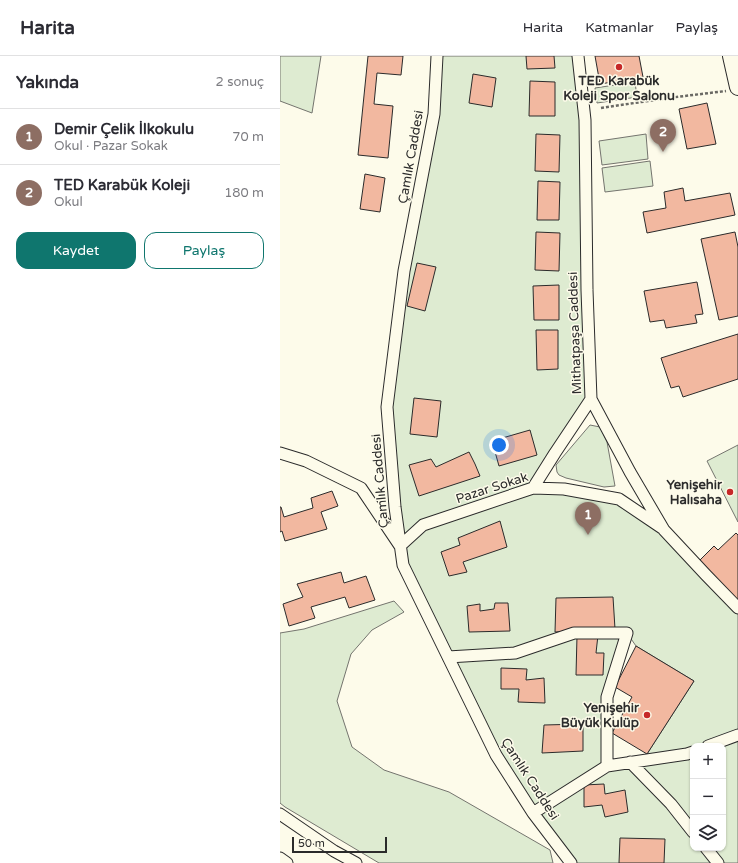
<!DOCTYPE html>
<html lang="tr">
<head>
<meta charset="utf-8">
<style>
	body { margin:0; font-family:"Varela Round",sans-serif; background:#f2f2f3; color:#2b2b33 }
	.controls { position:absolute; right:12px; bottom:12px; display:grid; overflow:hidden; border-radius:8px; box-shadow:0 1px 3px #0004 }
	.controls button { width:36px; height:36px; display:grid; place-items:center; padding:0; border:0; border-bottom:1px solid #e1e1e2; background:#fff; color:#2b2b33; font:20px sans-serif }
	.scale { position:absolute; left:12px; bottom:10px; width:95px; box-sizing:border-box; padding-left:4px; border:2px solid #2b2b2b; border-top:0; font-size:11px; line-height:14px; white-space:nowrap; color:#2b2b2b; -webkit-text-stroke:3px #fdfbea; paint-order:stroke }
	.you { position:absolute; left:219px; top:389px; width:14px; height:14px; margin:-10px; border:3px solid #fff; border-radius:50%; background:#1a73e8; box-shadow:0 0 0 6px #1a73e833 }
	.badge { display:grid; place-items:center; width:26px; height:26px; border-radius:50%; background:#0f766e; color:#fff; font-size:13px; font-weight:700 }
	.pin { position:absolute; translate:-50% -33px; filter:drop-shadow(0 1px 2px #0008) }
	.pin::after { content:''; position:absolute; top:21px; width:14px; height:12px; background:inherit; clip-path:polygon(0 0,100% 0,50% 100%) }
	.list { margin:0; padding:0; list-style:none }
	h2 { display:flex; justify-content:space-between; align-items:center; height:52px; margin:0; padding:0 16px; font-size:17px }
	h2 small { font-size:13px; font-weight:400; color:#7c7c81 }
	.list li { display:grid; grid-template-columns:26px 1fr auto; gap:12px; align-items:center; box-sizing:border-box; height:56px; padding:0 16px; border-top:1px solid #e1e1e2 }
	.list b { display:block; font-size:15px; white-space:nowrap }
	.list p { margin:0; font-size:13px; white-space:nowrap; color:#7c7c81 }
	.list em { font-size:13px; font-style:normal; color:#7c7c81 }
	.actions { display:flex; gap:8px; padding:12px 16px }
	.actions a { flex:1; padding:9px 0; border:1px solid #0f766e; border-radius:12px; text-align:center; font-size:14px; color:#0f766e }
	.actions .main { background:#0f766e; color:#fff }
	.icon { flex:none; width:22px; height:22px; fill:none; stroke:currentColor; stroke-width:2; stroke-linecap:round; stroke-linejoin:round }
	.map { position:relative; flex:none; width:458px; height:807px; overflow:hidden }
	header { display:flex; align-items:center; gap:24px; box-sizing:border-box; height:56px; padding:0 20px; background:#fff; border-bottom:1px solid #e1e1e2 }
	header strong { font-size:19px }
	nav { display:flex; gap:22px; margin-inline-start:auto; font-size:14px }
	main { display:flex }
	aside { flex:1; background:#fff }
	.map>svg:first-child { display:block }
	.green { fill:#deebd1; stroke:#74746e; fill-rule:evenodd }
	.building { fill:#f2b8a0; stroke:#2b2b2b }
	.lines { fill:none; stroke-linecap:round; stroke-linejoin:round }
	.street-casing { stroke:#2b2b2b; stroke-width:13 }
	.secondary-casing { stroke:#2b2b2b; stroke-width:18 }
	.path { stroke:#6a6964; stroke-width:2.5; stroke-dasharray:3 2; stroke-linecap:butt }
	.street { stroke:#fdfbea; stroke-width:11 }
	.secondary { stroke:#fdfbea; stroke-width:16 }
	.poi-dot { fill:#c62828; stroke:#fdfbea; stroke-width:1.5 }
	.labels { text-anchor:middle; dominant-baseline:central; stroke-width:3; stroke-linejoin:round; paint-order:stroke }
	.poi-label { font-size:13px; font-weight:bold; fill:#2b2b2b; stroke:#fdfbea; text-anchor:end }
	.street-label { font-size:13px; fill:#2b2b2b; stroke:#fdfbea }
</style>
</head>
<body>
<header>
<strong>Harita</strong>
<nav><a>Harita</a><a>Katmanlar</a><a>Paylaş</a></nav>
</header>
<main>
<aside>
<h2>Yakında<small>2 sonuç</small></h2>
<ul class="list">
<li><span class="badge" style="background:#8d6e63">1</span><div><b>Demir Çelik İlkokulu</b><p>Okul · Pazar Sokak</p></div><em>70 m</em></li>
<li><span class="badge" style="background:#8d6e63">2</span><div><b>TED Karabük Koleji</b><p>Okul</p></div><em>180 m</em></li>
</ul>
<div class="actions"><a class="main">Kaydet</a><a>Paylaş</a></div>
</aside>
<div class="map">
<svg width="458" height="807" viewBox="0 0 458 807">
	<rect width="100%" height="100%" fill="#fdfbea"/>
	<!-- green -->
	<path class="green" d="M0,0H41L32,57L0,45Z
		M157,0H298L311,343L254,431L339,443L384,474L458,552V807H291L216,699L123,509L107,351L154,58ZM347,577L356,590L414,625L367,698L364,704L327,709V641ZM413,690H443V792H413Z
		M355,26L357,41L317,47L315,32Z
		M366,78L368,103L322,109L319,85Z
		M370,105L373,130L325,136L322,112Z
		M310,369L320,371L327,386L335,430L324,431L286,422L279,419L277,416L276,409Z
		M458,389V466L427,405Z
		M114,545L124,556L92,574L71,598L57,645L72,691L104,714L169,736L270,794L273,807H99L5,751L0,747V577L24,573Z"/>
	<!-- building -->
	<path class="building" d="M88,0H123L121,19L97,17L94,48L113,50L108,102L78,99Z
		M246,0H274L275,12L247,13Z
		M315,0H359L363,21L320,28Z
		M193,18L216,22L212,51L189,47Z
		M250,25L275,26V60H249Z
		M427,47L436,88L407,93L399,53Z
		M256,78L280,79L279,116L255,115Z
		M85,118L105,122L100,156L80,153Z
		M258,125L280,126L279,164H257Z
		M403,132L405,145L450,137L455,159L367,177L363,156L386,152L384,136Z
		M256,176L280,177L279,215L255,214Z
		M455,176L458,191V260L439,264L421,183Z
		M137,207L156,211L145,255L127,250Z
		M417,226L423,258L415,259L417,267L386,272L384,264L370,266L364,235Z
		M279,229V264H254L253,230Z
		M256,274H278V313L257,314Z
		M458,278V323L403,341L399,330L391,332L381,302Z
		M134,342L161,345L157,381L130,378Z
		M250,374L257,399L219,410L212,385Z
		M189,396L195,408L200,420L139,440L129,409L151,403L156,411Z
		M52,435L58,450L41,456L47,473L5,485L2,475L0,476V451H1L4,461L33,452L31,442Z
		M220,465L227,491L183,506L187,516L169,520L161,496L180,489L178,482Z
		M456,477L458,479V550L417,507L434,490L438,494Z
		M61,516L64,527L86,520L95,544L69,552L65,541L31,551L35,562L9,570L3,548L23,541L17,528Z
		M333,541L335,573L275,576L276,542Z
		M215,547H228L230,575L189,576L187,550L200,548V555L214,553Z
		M318,579L316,597H324L323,619H296L297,580Z
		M356,590L414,625L367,698L332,677L352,641L335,631Z
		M221,612L247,613L246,624L264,622L265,647L238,646L239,633H221Z
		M303,668V695L262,697L264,669Z
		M324,728L325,738L345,734L348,756L325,761L322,749L304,751V729Z
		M340,782L385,783L384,807H339Z"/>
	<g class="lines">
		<defs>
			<path id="street" d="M157,0L154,58L124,215L107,351L115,451L123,509L216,699L253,757L291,807
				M298,0L305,64L307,234L311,343L350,416L384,474L426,519L458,552
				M0,397L26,405L81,432L120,490L143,469L253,432L284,433L339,443L382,472
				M253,432L275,397L311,343
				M168,601L235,597L294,577H347L327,641V710
				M428,690L458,679
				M350,706L391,748L413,776
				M253,757L327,710L407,698L413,696
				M0,758L54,795L76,807
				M426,792L438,807
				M0,802L7,807"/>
			<path id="secondary" d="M451,0L458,31"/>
		</defs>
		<!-- street casing -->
		<use href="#street" class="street-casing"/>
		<!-- secondary casing -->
		<use href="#secondary" class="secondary-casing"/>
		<!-- path -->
		<path class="path" d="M321,52L388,42L446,35"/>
		<!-- street -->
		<use href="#street" class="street"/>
		<!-- secondary -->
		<use href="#secondary" class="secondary"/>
	</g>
	<!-- markers -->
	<g class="poi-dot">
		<circle cx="339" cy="11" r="4"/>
		<circle cx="450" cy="436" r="4"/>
		<circle cx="367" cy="659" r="4"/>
	</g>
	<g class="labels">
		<!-- poi labels -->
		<g class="poi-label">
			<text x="339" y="25" text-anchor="middle">TED Karabük<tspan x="339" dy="15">Koleji Spor Salonu</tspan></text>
			<text x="442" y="429">Yenişehir<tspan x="442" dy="15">Halısaha</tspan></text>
			<text x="359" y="652">Yenişehir<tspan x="359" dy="15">Büyük Kulüp</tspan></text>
		</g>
		<!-- street labels -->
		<g class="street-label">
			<text transform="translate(131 101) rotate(-80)">Çamlık Caddesi</text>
			<text transform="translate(295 277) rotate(-92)">Mithatpaşa Caddesi</text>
			<text transform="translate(100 425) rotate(-95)">Çamlık Caddesi</text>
			<text transform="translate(212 432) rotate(-18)">Pazar Sokak</text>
			<text transform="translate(250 723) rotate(57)">Çamlık Caddesi</text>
		</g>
	</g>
</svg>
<div class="controls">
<button>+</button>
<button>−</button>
<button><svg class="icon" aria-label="layers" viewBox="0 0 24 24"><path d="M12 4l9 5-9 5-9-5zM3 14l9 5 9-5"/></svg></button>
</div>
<div class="scale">50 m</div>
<div class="you"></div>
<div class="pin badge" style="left:308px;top:479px;background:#8d6e63">1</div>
<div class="pin badge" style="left:383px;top:96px;background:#8d6e63">2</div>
</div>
</main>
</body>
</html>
